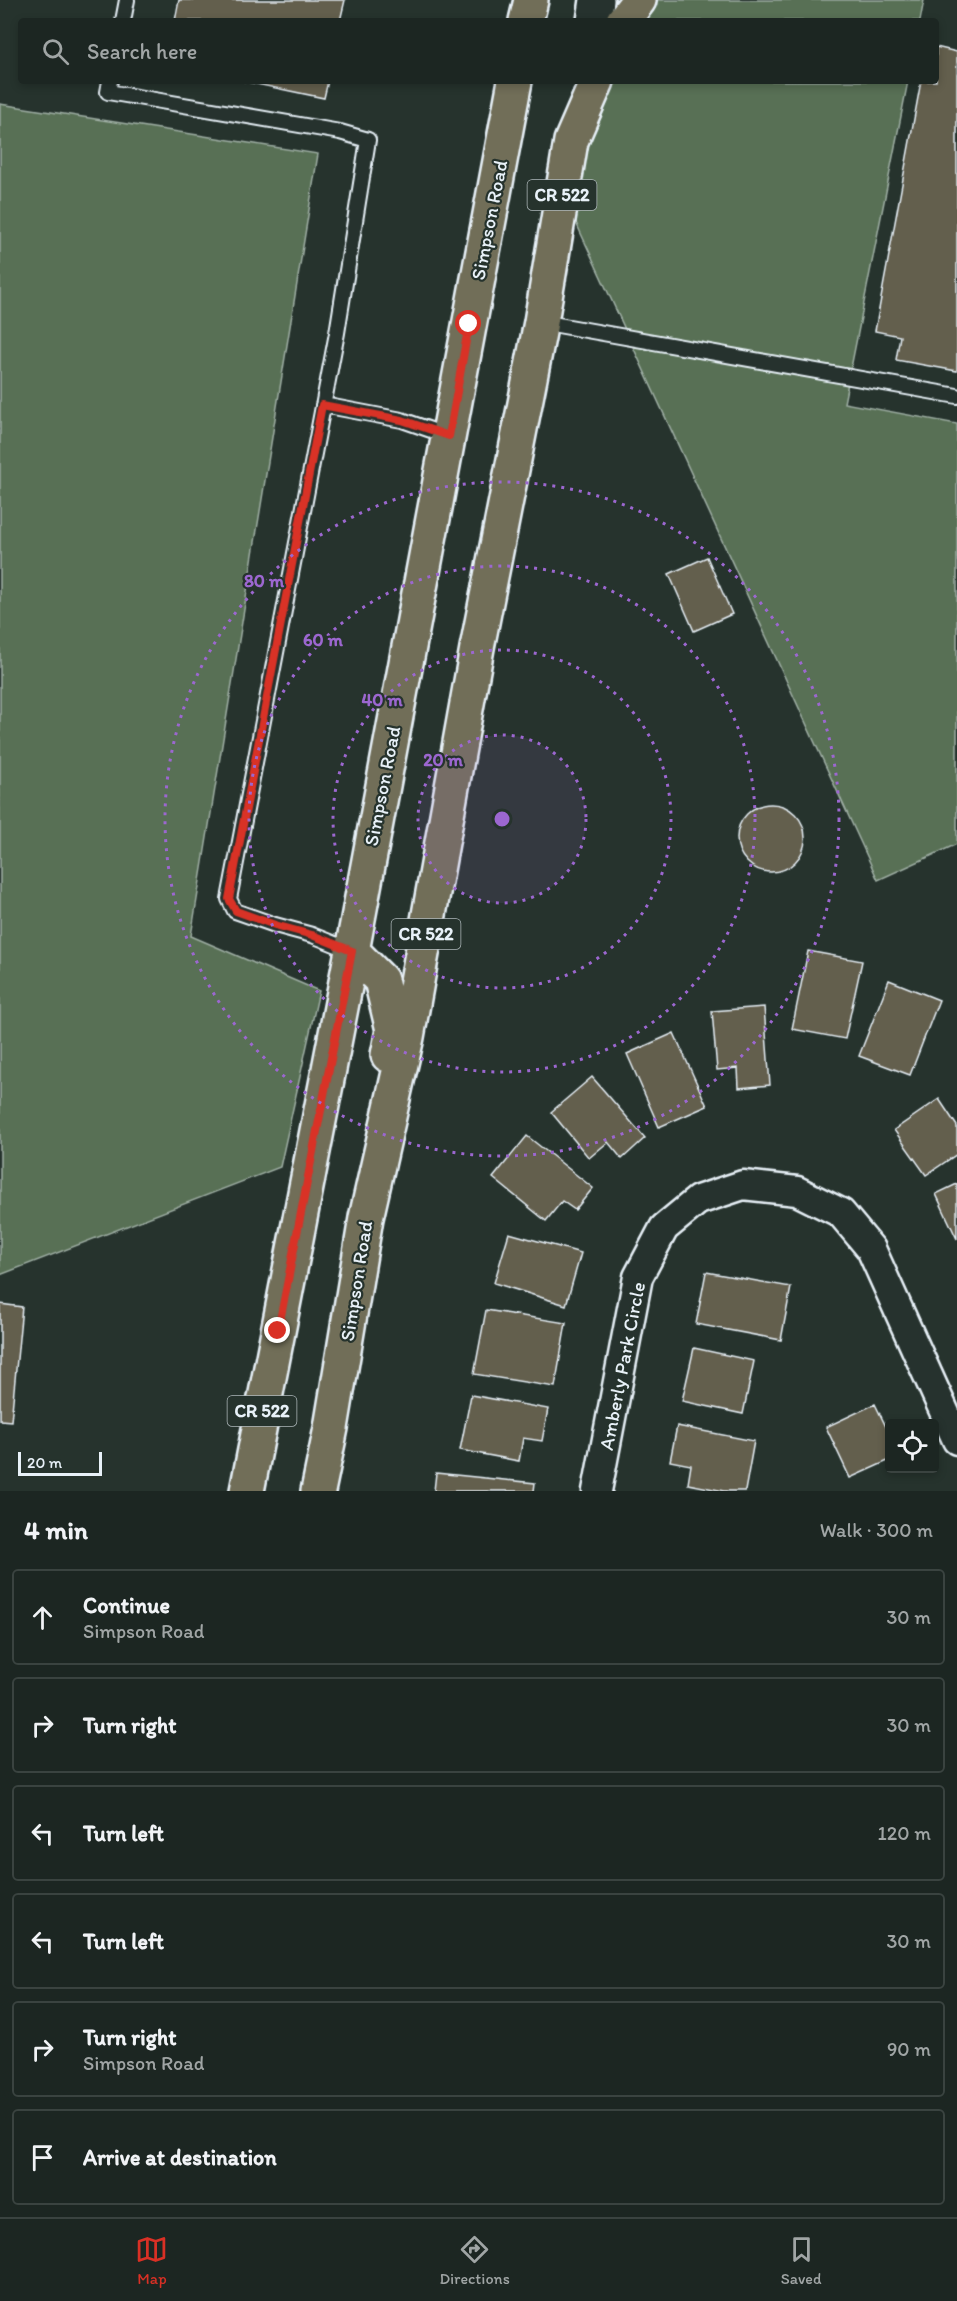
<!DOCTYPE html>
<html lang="en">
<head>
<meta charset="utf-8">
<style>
	body { margin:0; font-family:Itim,sans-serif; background:#29322f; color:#f1f3f6 }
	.controls { position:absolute; right:18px; bottom:18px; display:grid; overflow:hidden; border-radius:6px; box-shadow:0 3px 9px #0003 }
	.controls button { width:54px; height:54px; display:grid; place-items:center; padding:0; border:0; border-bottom:2px solid #3a4340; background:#1c2622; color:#f1f3f6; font:30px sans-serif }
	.scale { position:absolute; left:18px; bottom:15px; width:84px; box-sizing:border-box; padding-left:6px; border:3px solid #e8f1f8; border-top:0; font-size:16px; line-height:21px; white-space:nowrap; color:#e8f1f8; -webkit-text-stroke:4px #26332d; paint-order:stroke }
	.stop { position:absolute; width:18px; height:18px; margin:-14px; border:4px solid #d93025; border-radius:50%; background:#fff }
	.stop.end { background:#d93025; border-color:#fff; box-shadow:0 2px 6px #0008 }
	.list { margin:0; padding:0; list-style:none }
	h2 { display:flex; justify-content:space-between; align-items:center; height:78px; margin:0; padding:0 24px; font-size:26px }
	h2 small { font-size:20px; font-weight:400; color:#a0a5a5 }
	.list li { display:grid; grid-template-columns:39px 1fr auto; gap:18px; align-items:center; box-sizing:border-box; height:96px; margin:0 12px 12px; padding:0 12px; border:2px solid #3a4340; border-radius:6px }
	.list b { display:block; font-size:22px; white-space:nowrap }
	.list p { margin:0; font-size:20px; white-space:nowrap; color:#a0a5a5 }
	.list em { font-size:20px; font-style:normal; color:#a0a5a5 }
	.icon { flex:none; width:33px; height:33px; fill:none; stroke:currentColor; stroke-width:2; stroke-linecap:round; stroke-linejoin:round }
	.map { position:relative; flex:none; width:957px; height:1491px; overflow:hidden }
	.search { position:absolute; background:#1c2622; box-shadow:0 3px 9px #0003; left:18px; right:18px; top:18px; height:66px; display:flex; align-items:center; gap:15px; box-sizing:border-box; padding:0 21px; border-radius:6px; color:#a0a5a5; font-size:22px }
	.sheet { height:726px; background:#1c2622 }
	nav { display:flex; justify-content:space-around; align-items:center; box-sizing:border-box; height:84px; border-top:2px solid #3a4340; background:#1c2622; font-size:16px; color:#a0a5a5 }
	nav a { display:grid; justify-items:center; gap:3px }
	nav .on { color:#d93025 }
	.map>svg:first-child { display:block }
	.green { fill:#597055; stroke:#a0b0a6; stroke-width:1.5 }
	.building { fill:#645e4d; stroke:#e8f1f8; stroke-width:1.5 }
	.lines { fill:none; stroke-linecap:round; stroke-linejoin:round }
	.service-casing { stroke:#e8f1f8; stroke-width:18 }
	.minor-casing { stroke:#e8f1f8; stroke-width:33 }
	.secondary-casing { stroke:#e8f1f8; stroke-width:38 }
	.primary-casing { stroke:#e8f1f8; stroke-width:38 }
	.service { stroke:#26332d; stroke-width:14 }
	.minor { stroke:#26332d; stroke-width:28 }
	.secondary { stroke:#26332d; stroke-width:33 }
	.primary { stroke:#716e59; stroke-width:33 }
	.route { stroke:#d93025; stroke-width:8 }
	.ring { fill:none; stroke:#9c67d0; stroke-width:3; stroke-dasharray:3 6 }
	.labels { text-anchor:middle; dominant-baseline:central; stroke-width:4.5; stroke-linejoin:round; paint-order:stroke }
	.shield { fill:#26332d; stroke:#aeb8bb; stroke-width:1.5 }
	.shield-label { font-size:18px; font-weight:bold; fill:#e8f1f8 }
	.street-label { font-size:20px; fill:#e8f1f8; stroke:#26332d }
	.centre { fill:#9c67d0; stroke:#26332d; stroke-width:3 }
	.ring-label { font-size:18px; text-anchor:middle; font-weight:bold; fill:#9c67d0; stroke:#26332d; stroke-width:4.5; stroke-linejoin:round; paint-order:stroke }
</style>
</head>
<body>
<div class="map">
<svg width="957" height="1491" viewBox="0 0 957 1491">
	<rect width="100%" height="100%" fill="#26332d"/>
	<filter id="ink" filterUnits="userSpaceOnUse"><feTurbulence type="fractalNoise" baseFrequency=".0167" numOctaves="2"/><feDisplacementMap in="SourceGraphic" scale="12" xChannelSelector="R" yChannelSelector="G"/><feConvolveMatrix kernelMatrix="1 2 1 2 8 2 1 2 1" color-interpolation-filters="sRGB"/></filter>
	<g filter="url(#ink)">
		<!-- green -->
		<path class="green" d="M658,0H924L920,21H643Z
			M607,81H908L844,403L957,424V844L878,880L572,214L593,105Z
			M0,104L318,154L191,936L319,991L280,1167L0,1275Z"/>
		<!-- building -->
		<path class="building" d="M179,0H345L340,21H175Z
			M936,47L957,52V371L896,360L900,336L875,331L921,81H936Z
			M242,81H328L324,98Z
			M707,557L732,614L694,631L669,574Z
			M737 838a34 34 0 1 1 68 0a34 34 0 1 1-68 0Z
			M808,951L862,961L845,1039L792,1029Z
			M889,980L939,1000L910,1075L859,1056Z
			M764,1007L770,1085L739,1088L738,1068L717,1070L712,1011Z
			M674,1033L707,1106L659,1127L627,1054Z
			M592,1077L645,1138L622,1159L608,1142L589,1158L551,1112Z
			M939,1099L957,1126V1154L926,1175L894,1130Z
			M527,1136L593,1188L575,1210L562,1201L546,1221L493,1178Z
			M957,1184V1239L936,1194Z
			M509,1233L581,1253L566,1305L494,1283Z
			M706,1272L791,1287L781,1340L696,1324Z
			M0,1304L22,1307L11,1421L0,1420Z
			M486,1310L566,1323L555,1387L474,1374Z
			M694,1348L754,1361L743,1414L682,1401Z
			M471,1395L548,1409L542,1441L523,1438L519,1461L460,1450Z
			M875,1404L890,1435V1460L850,1478L826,1427Z
			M677,1426L754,1441L745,1491H724L688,1484L691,1465L670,1461Z
			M436,1473L535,1483L534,1491H434Z"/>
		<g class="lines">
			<defs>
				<path id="service" d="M123,21L127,0
					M110,81L108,92L340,132L368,140L337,333L229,899L235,911L275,925L312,935L352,951
					M541,322L957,396
					M323,405L402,420L448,436"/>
				<path id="minor" d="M597,1491L638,1277L664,1228L698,1200L743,1185L797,1191L841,1213L871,1249L957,1440"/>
				<path id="secondary" d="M594,21L597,0"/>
				<path id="primary" d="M526,21L531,0
					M623,21L639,0
					M352,951L381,980L393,1030L388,1055
					M247,1491L352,951L515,81
					M318,1491L331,1428L366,1218L407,1037L477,648L541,322L571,141L597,81"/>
			</defs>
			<!-- service casing -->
			<use href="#service" class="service-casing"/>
			<!-- minor casing -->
			<use href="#minor" class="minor-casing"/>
			<!-- secondary casing -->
			<use href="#secondary" class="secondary-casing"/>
			<!-- primary casing -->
			<use href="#primary" class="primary-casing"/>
			<!-- service -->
			<use href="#service" class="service"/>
			<!-- minor -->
			<use href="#minor" class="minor"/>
			<!-- secondary -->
			<use href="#secondary" class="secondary"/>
			<!-- primary -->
			<use href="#primary" class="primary"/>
		</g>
	</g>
	<g class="lines" filter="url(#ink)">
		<!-- route -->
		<path class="route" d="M278,1331L352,951L312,935L275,925L236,911L229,899L322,405L402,420L449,436L469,324"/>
	</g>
	<!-- distance rings -->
	<circle cx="502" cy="819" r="84" fill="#9c67d0" fill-opacity=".12"/>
	<g class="ring">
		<circle cx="502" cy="819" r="84"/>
		<circle cx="502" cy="819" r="169"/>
		<circle cx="502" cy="819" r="253"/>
		<circle cx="502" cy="819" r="337"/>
	</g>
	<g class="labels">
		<!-- shield labels -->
		<g class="shield">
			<rect x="527.5" y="180" width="69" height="30" rx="4.5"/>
			<rect x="391.5" y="919" width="69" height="30" rx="4.5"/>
			<rect x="227.5" y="1396" width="69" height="30" rx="4.5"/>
		</g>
		<g class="shield-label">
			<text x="562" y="195">CR 522</text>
			<text x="426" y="934">CR 522</text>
			<text x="262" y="1411">CR 522</text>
		</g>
		<!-- street labels -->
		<g class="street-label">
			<text transform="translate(489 220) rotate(-79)">Simpson Road</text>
			<text transform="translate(382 786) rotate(-79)">Simpson Road</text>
			<text transform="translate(356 1281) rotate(-81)">Simpson Road</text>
			<text transform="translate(622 1366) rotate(-79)">Amberly Park Circle</text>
		</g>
	</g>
	<circle cx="502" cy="819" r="9" class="centre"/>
	<g class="ring-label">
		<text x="264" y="587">80 m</text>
		<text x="323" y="646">60 m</text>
		<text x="382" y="706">40 m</text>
		<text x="443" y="766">20 m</text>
	</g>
</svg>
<div class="controls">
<button><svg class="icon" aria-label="locate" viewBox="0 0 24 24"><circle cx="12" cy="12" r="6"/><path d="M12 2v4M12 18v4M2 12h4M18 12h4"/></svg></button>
</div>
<div class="scale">20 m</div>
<div class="stop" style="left:469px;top:324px"></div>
<div class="stop end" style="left:278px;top:1331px"></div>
<div class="search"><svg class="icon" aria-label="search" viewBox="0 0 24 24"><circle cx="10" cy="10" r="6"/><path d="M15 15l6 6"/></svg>Search here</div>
</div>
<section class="sheet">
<h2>4 min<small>Walk · 300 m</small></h2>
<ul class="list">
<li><svg class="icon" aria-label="ahead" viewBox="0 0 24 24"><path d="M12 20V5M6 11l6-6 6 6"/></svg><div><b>Continue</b><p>Simpson Road</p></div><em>30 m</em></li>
<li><svg class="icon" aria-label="right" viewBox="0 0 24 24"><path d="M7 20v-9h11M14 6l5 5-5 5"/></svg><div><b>Turn right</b></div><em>30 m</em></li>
<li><svg class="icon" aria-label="left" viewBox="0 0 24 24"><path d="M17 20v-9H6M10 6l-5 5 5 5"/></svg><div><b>Turn left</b></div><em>120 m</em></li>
<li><svg class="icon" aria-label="left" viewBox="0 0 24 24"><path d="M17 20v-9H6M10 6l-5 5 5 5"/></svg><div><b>Turn left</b></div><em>30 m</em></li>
<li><svg class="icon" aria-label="right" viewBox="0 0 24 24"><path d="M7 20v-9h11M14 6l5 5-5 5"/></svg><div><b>Turn right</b><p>Simpson Road</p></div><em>90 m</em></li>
<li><svg class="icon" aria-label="arrive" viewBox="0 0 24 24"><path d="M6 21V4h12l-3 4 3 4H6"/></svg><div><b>Arrive at destination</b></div></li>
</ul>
</section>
<nav>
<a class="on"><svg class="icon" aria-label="map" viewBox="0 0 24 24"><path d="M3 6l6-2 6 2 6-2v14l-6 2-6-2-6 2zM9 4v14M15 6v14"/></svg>Map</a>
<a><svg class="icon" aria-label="directions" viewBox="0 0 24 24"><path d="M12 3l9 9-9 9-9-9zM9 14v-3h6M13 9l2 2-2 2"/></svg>Directions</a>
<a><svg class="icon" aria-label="saved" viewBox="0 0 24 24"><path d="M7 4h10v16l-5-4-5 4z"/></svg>Saved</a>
</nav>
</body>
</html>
